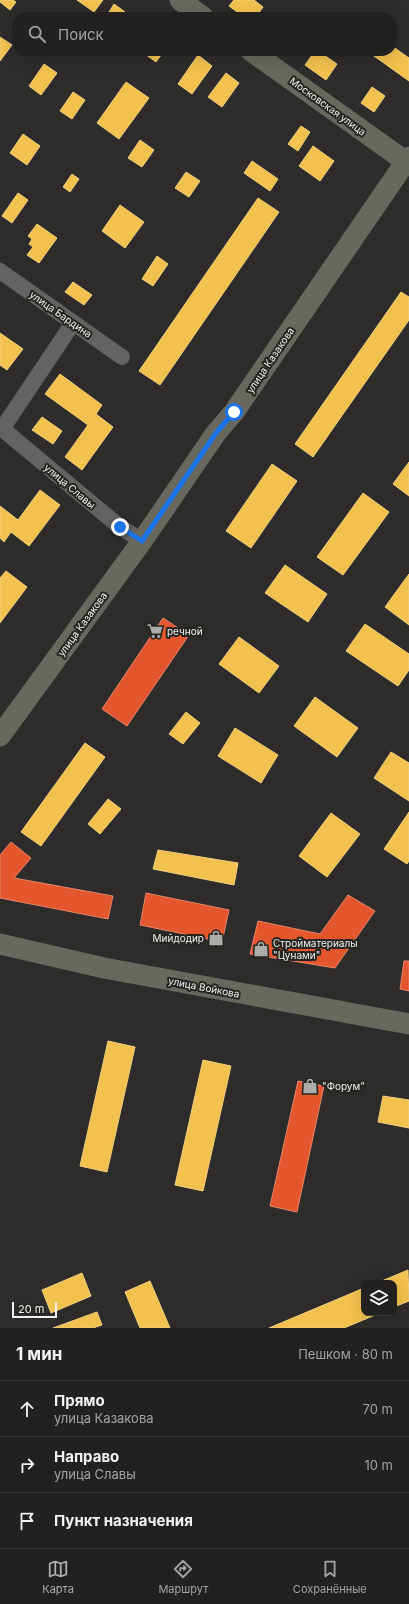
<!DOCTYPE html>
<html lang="ru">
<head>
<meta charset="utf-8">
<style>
	body { margin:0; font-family:Inter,sans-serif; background:#2e2e2d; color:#f1f3f6 }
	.controls { position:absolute; right:12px; bottom:12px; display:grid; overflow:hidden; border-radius:8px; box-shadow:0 4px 16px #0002 }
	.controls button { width:36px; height:36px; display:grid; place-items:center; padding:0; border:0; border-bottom:1px solid #3f3e3e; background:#222120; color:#f1f3f6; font:20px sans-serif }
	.scale { position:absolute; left:12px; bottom:10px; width:45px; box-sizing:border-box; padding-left:4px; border:2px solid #f1f1ef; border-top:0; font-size:11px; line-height:14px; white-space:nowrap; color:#f1f1ef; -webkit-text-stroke:3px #242420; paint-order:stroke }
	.stop { position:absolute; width:12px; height:12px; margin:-9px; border:3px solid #1a73e8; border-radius:50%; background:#fff }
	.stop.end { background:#1a73e8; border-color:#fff; box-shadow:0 1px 4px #0008 }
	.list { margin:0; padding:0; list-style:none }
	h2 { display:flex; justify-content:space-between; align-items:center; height:52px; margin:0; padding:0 16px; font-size:17px }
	h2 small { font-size:13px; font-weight:400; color:#a2a3a5 }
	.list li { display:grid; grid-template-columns:26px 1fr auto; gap:12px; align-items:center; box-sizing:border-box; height:56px; padding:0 16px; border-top:1px solid #3f3e3e }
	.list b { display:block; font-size:15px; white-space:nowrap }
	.list p { margin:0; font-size:13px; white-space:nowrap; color:#a2a3a5 }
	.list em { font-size:13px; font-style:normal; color:#a2a3a5 }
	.icon { flex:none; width:22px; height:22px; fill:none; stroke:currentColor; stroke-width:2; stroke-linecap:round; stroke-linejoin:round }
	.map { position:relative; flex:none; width:409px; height:1328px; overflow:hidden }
	.search { position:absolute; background:#222120; box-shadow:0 4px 16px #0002; left:12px; right:12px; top:12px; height:44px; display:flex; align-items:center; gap:10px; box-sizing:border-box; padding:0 14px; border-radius:16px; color:#a2a3a5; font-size:15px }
	.sheet { height:220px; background:#222120 }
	nav { display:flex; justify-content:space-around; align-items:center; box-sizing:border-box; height:56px; border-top:1px solid #3f3e3e; background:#222120; font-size:11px; color:#a2a3a5 }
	nav a { display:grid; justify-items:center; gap:2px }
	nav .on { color:#acacaa }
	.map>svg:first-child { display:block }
	.homes { fill:#f2c14e; stroke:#f2cf7e }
	.shops { fill:#e4572e; stroke:#e88568 }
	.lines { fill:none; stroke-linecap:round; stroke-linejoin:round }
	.minor { stroke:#636362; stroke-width:16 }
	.major { stroke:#68685f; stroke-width:21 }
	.route { stroke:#1a73e8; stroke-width:5 }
	.labels { text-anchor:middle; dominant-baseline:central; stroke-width:4; stroke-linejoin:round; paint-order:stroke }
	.street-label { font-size:10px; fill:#f1f1ef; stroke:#242420 }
	.poi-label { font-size:10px; fill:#f1f1ef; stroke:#242420; text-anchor:start }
</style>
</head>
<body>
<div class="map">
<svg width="409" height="1328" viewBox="0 0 409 1328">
	<rect width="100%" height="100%" fill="#2d2c2b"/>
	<!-- homes -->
	<path class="homes" d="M0,0H13L16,2L10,10L0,2Z
		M77,0H103L94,12Z
		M234,0H254L263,7L256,17H244L229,6Z
		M114,4L132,17H106Z
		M0,37L12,45L0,61Z
		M392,46L409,58V81L367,51H392Z
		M141,51H164L156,62Z
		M315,51H318L337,64L326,80L305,65Z
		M198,55L212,66L192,94L178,84Z
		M44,64L57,73L41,95L29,86Z
		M226,73L239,83L222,107L208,97Z
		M126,82L149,98L119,139L97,123Z
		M372,87L385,96L374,112L361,103Z
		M73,92L85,100L72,119L60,111Z
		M301,126L310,132L298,151L288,144Z
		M23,134L40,146L27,165L10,153Z
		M140,140L154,150L142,167L128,158Z
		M313,146L334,161L320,181L299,166Z
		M252,161L278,179L270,191L244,173Z
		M186,172L200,181L189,197L175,188Z
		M72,174L79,179L70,192L63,187Z
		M18,193L28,200L12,223L2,216Z
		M258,198L279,212L160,385L139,371Z
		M120,205L144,222L125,248L102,231Z
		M37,224L57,238L39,263L27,255L33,247L29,244L32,239L28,236Z
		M157,256L168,264L153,286L142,279Z
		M73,282L92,295L84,305L65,292Z
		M401,292L409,297V320L313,457L295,444Z
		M0,333L23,349L7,370L0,365Z
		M60,374L102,405L96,414L113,427L82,470L65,457L88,425L45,394Z
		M42,417L62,431L53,444L32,430Z
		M409,462V496L393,484Z
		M272,464L297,481L251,548L226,531Z
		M40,490L60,505L29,546L11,532L4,542L0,538V506L18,520Z
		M363,493L389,512L343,575L317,557Z
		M285,565L327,594L308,622L265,593Z
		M6,571L27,587L0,623V578Z
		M409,574V625L385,607Z
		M365,624L409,654V670L398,686L346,651Z
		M239,637L279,666L259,693L219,664Z
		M315,697L358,728L337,757L294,726Z
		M186,712L200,723L183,744L169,734Z
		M235,728L278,755L261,783L218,756Z
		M85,743L105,757L41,846L21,832Z
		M391,752L409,763V801L374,778Z
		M108,799L121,809L100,834L88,824Z
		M409,812V861L407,864L384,849Z
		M331,813L360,834L327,877L299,856Z
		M158,850L238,863L234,885L153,869Z
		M108,1041L135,1047L107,1172L80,1166Z
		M203,1060L231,1066L203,1191L175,1185Z
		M383,1096L409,1100V1128L378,1122Z
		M408,1270L409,1301L394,1307V1283H377Z
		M82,1273L91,1296L51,1313L42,1290Z
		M150,1281L170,1328H140L125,1292Z
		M364,1288V1313H380L344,1328H269Z
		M97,1312L102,1325L93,1328H53Z"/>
	<!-- shops -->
	<path class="shops" d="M163,618L189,635L127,726L102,709Z
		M11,842L31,858L14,878L113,896L108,919L0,898V855Z
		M146,893L229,910L222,942L140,925Z
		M348,895L375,911L335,968L250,954L258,921L320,934Z
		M404,961H409V991L400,989Z
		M298,1081L324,1086L297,1212L270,1206Z"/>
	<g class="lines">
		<!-- minor -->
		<path class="minor" d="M0,271L122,357
			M0,427L120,527L142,541
			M2,429L73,323"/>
		<!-- major -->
		<path class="major" d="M180,0L203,17
			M251,51L405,161
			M0,736L142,541L216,433L234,412L409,157
			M0,944L104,968L409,1024"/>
	</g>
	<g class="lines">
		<!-- route -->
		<path class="route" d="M120,527L142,541L216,433L234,412"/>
	</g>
	<!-- icons -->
	<defs>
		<symbol id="supermarket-bare" viewBox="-9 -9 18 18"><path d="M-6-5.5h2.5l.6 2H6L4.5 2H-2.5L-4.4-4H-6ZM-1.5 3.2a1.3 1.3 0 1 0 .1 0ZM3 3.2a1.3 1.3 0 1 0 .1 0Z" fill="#acacaa" stroke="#242420" stroke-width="2.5" paint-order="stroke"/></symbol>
		<symbol id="shop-bare" viewBox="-9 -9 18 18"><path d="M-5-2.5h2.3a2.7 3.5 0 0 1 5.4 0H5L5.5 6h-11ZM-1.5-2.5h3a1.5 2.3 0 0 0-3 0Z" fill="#acacaa" stroke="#242420" stroke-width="2.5" paint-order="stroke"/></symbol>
	</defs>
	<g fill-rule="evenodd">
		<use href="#supermarket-bare" x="144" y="620" width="22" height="22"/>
		<use href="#shop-bare" x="205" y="927" width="22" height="22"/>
		<use href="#shop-bare" x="250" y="938" width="22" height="22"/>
		<use href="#shop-bare" x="299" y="1075" width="22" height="22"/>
	</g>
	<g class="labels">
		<!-- street labels -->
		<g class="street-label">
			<text transform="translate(328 106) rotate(36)">Московская улица</text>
			<text transform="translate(61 314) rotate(35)">улица Бардина</text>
			<text transform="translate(270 360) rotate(-56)">улица Казакова</text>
			<text transform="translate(70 486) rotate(40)">улица Славы</text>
			<text transform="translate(82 624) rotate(-54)">улица Казакова</text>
			<text transform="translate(204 987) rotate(11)">улица Войкова</text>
		</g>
		<!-- poi labels -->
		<g class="poi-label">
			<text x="167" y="631">речной</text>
			<text x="204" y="938" text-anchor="end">Мийдодир</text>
			<text x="273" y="943">Стройматериалы<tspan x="273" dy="12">"Цунами"</tspan></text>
			<text x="322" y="1086">"Форум"</text>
		</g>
	</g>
</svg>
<div class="controls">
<button><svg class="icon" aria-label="layers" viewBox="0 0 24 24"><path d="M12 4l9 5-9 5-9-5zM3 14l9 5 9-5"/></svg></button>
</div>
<div class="scale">20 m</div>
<div class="stop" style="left:234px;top:412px"></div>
<div class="stop end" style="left:120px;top:527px"></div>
<div class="search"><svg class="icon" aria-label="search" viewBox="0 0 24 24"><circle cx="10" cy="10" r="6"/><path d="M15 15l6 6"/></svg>Поиск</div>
</div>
<section class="sheet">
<h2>1 мин<small>Пешком · 80 m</small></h2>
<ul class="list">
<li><svg class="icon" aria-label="ahead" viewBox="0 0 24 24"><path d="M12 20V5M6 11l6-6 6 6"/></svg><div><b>Прямо</b><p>улица Казакова</p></div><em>70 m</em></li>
<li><svg class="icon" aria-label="right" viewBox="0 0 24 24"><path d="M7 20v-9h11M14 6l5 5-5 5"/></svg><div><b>Направо</b><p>улица Славы</p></div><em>10 m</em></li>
<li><svg class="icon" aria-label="arrive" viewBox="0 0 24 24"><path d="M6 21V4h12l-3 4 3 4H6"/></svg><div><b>Пункт назначения</b></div></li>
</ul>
</section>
<nav>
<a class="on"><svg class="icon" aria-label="map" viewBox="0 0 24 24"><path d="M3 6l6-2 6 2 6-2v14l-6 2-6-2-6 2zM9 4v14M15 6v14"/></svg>Карта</a>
<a><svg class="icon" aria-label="directions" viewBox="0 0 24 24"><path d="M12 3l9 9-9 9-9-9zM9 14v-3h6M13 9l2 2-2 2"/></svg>Маршрут</a>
<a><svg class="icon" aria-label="saved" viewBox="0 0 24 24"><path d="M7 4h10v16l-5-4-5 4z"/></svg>Сохранённые</a>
</nav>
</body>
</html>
